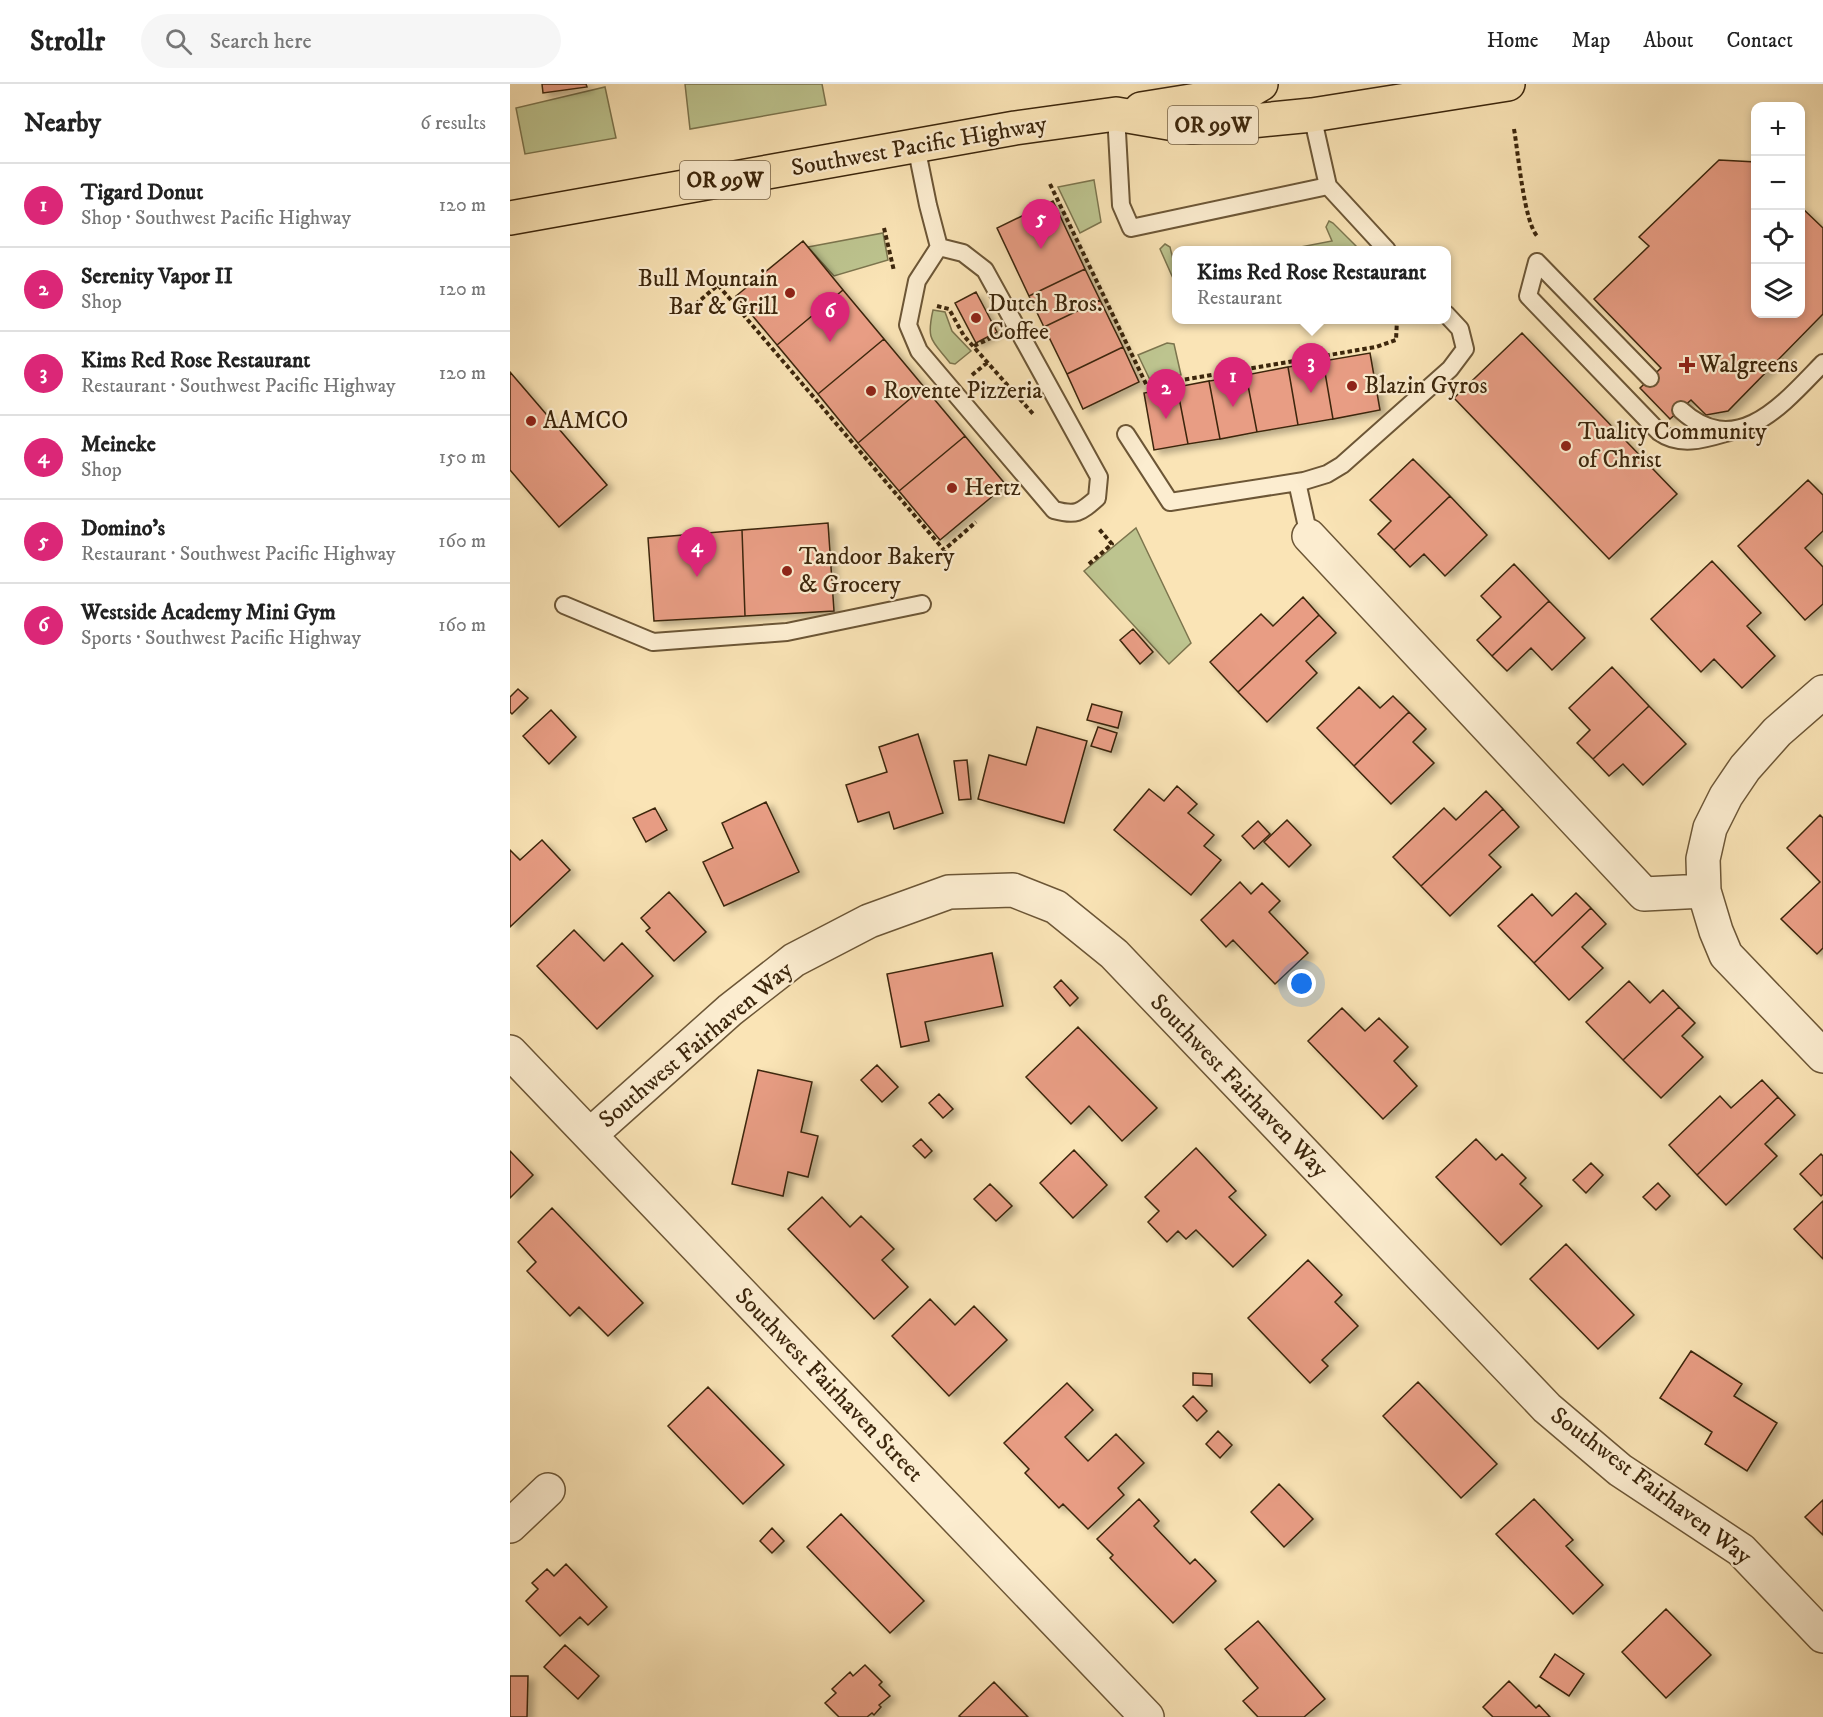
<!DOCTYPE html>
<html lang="en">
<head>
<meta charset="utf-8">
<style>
	body { margin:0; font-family:"IM FELL DW Pica",serif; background:#f6f6f6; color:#222 }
	.controls { position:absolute; right:18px; top:18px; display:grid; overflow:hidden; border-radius:12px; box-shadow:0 3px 9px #0003 }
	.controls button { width:54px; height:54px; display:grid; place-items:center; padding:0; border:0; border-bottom:2px solid #e0e0e0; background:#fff; color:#222; font:30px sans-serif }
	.you { position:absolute; left:792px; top:900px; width:21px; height:21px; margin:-15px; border:4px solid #fff; border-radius:50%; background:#1a73e8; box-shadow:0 0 0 9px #1a73e833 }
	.badge { display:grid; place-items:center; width:39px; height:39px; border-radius:50%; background:#db2777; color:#fff; font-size:20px; font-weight:700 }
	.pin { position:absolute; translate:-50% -50px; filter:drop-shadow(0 2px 3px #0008) }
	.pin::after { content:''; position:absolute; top:32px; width:21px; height:18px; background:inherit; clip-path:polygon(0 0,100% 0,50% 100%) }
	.popup { position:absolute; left:662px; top:162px; width:279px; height:78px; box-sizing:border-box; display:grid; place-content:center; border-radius:12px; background:#fff; filter:drop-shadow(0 2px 4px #0005); font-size:20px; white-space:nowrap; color:#767676 }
	.popup b { font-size:22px; color:#222 }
	.popup::after { content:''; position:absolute; left:50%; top:100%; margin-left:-12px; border:12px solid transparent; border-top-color:#fff }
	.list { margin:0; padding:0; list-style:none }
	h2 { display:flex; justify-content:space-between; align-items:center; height:78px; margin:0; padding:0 24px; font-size:26px }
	h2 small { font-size:20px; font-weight:400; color:#767676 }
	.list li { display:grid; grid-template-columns:39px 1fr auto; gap:18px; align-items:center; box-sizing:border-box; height:84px; padding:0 24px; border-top:2px solid #e0e0e0 }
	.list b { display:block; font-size:22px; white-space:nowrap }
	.list p { margin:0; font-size:20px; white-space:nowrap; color:#767676 }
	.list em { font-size:20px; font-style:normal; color:#767676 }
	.icon { flex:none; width:33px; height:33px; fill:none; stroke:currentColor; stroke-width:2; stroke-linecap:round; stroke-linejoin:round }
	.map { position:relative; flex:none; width:1313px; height:1633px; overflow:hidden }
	header { display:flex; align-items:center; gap:36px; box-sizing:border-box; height:84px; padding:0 30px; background:#fff; border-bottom:2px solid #e0e0e0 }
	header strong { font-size:28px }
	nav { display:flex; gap:33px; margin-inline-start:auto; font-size:21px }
	.search { width:420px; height:54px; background:#f6f6f6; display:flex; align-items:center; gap:15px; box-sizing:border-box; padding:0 21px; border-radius:33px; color:#767676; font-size:22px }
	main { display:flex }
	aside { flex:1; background:#fff }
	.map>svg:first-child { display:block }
	.green { fill:#bdc48f; stroke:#7c754e; stroke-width:1.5 }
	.building { fill:#e89d84; stroke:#3c260c; stroke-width:1.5; filter:url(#shadow) }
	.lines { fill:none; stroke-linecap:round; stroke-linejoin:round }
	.service-casing { stroke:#6c5636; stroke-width:20 }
	.minor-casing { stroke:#6c5636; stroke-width:36 }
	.trunk-casing { stroke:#3c260c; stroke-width:36 }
	.path { stroke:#3c260c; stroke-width:4; stroke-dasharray:4.5 3; stroke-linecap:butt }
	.service { stroke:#fcedd0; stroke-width:16 }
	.minor { stroke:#fcedd0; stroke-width:33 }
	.trunk { stroke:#fae4b6; stroke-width:33 }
	.poi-dot { fill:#8f2418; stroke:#fcedd0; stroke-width:2 }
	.labels { text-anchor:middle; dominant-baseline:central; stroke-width:4.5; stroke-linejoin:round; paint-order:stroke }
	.shield { fill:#fcedd0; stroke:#766247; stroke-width:1.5 }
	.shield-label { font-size:22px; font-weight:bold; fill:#3c260c }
	.street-label { font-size:24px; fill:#3c260c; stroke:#fcedd0 }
	.poi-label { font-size:24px; fill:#3c260c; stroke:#fcedd0; text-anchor:start }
</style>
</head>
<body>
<header>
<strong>Strollr</strong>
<div class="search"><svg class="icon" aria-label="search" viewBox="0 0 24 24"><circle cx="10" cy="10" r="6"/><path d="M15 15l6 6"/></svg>Search here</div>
<nav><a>Home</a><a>Map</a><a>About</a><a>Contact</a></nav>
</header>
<main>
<aside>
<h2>Nearby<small>6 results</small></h2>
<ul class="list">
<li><span class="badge">1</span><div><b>Tigard Donut</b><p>Shop · Southwest Pacific Highway</p></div><em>120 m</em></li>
<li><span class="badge">2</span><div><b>Serenity Vapor II</b><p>Shop</p></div><em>120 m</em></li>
<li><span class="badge">3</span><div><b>Kims Red Rose Restaurant</b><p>Restaurant · Southwest Pacific Highway</p></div><em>120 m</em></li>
<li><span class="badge">4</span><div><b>Meineke</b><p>Shop</p></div><em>150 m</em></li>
<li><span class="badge">5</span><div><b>Domino's</b><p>Restaurant · Southwest Pacific Highway</p></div><em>160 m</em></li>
<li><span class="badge">6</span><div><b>Westside Academy Mini Gym</b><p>Sports · Southwest Pacific Highway</p></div><em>160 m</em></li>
</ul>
</aside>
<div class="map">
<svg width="1313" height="1633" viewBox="0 0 1313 1633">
	<defs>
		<filter id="shadow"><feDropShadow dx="6" dy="4" stdDeviation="3" flood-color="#0004"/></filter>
	</defs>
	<rect width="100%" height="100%" fill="#fae4b6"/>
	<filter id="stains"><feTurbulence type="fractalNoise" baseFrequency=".00333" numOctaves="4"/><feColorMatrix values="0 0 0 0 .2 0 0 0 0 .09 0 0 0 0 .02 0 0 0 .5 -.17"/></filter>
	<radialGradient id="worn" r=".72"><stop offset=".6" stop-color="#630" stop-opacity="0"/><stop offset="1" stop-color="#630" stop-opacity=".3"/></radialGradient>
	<!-- green -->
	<path class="green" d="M175,0H312L316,21L180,45Z
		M95,3L106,54L15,70L6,24Z
		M584,96L591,138L570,149L548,103Z
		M819,137L823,139L850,166H775L822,157L816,143Z
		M373,149L378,176L324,192L298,163Z
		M655,160L660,163L666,188V201L650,165Z
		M423,226L435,228L442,247L461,267L445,280L440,279C422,256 416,257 423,226Z
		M657,259L664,260L671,291L640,296L628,271Z
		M626,444L681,559L659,580L574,487Z"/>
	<!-- building -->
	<path class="building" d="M32,0H76L77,3L33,9Z
		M1209,76L1246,78V230H1290V122L1313,144V230L1218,327L1196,331L1181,316L1160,335L1130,304L1151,284L1084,215L1139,162L1129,153Z
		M543,117L575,185L519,212L487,144Z
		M293,157L333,206L267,261L226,212Z
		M575,185L590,216L534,243L519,212Z
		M333,206L374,255L308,310L267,261Z
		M466,208L487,248L466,259L445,219Z
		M590,216L613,263L557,290L534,243Z
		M1012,249L1167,410L1099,475L944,314Z
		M374,255L414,303L348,359L308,310Z
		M613,263L629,298L573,325L557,290Z
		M860,269L870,326L823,335L813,277Z
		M813,277L823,335L788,341L778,283Z
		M778,283L788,341L747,348L736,291Z
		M0,288L97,401L49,443L0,386Z
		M736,291L747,348L710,355L699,297Z
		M699,297L710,355L678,360L667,303Z
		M414,303L455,352L389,407L348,359Z
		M667,303L678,360L644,366L634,309Z
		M455,352L496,401L430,456L389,407Z
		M903,375L940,412L884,466L868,450L881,437L860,416Z
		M1298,396L1313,411V447L1295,464L1313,483V520L1295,536L1228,462Z
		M940,412L977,451L935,492L914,470L900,483L884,466Z
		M318,439L324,527L235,532L232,446Z
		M232,446L235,532L144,537L138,454Z
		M1202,477L1251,529L1237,542L1265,572L1232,604L1204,575L1191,588L1141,535Z
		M1004,480L1039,517L982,572L967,556L991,533L971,512Z
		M793,513L809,531L728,608L700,578L751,530L763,542Z
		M1039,517L1075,554L1042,586L1021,564L997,587L982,572Z
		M809,531L826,549L796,577L807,589L757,638L728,608Z
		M623,545L643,568L630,580L610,556Z
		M1102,583L1139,622L1083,675L1067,659L1080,646L1059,624Z
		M849,603L870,624L883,612L899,628L844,682L807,644Z
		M8,605L18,614L2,630L0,628V613Z
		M582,620L612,628L608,644L577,636Z
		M1139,622L1176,660L1133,701L1113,680L1099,692L1083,675Z
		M41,626L66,653L39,680L13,652Z
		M899,628L916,645L903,658L924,679L881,720L844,682Z
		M527,643L577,657L554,739L468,715L479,671L516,681Z
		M588,643L607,649L601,668L581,662Z
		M408,650L433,729L384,745L379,728L348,738L336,701L377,688L369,663Z
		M457,676L461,715L449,716L444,677Z
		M667,702L687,720L678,729L704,751L694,762L711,776L681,811L604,746L639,705L654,717Z
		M976,707L993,725L911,802L883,773L934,724L946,736Z
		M256,718L289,788L214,822L193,778L223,764L212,739Z
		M145,724L157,746L136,758L123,734Z
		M993,725L1009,743L979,771L991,783L940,832L911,802Z
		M1310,731L1313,734V864L1307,870L1271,835L1310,798L1277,764Z
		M777,736L801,761L779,783L754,758Z
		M748,737L760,750L744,765L732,752Z
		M32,756L60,786L0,843V766L10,776Z
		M730,798L741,810L752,799L770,817L759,828L798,869L765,900L723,856L716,863L691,836Z
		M159,808L196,848L164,877L136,847L140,844L131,834Z
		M1066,809L1081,824L1024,879L988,842L1022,810L1042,832Z
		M1081,824L1096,840L1072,863L1093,884L1059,916L1024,879Z
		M64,846L94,877L112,859L143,892L87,945L27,882Z
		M482,869L493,922L415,938L419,957L391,963L377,890Z
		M551,896L568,914L560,922L544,903Z
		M1119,897L1140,919L1153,906L1169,923L1113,976L1076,938Z
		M1169,923L1185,939L1172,952L1193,973L1151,1014L1113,976Z
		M832,924L855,947L869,934L898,963L884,977L907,1002L873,1035L798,957Z
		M568,943L647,1024L612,1057L579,1022L561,1040L516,993Z
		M367,981L388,1003L372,1018L351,996Z
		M248,986L302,998L291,1048L308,1052L298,1093L278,1088L273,1112L222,1100Z
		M1252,996L1268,1013L1187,1091L1159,1061L1210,1012L1221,1024Z
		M429,1010L443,1025L433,1034L419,1019Z
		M1268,1013L1285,1031L1255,1060L1267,1072L1216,1121L1187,1091Z
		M411,1055L422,1067L415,1074L403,1062Z
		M966,1055L986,1076L992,1070L1016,1094L1010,1100L1032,1122L991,1161L926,1093Z
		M686,1064L726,1107L719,1113L756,1151L723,1183L686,1146L676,1155L668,1147L657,1158L638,1138L649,1127L635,1113Z
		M564,1066L597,1101L563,1134L530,1099Z
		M0,1067L23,1091L0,1114Z
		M1311,1070L1313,1072V1110L1311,1112L1290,1090Z
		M1081,1079L1093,1091L1076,1109L1063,1096Z
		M1148,1099L1160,1112L1146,1126L1133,1113Z
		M480,1100L502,1122L486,1137L464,1115Z
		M312,1113L340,1143L351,1132L384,1165L372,1176L398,1203L364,1235L278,1145Z
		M1313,1117V1175L1284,1145Z
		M42,1124L133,1219L98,1252L69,1223L60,1232L17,1187L26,1178L8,1158Z
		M1056,1160L1124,1231L1088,1265L1020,1195Z
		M798,1176L832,1211L825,1218L848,1242L812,1276L818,1282L800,1299L738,1234Z
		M420,1215L445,1241L464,1222L497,1256L439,1312L382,1252Z
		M1181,1267L1232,1300L1224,1312L1267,1339L1237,1387L1195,1360L1202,1348L1150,1314Z
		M683,1289L702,1290V1302L683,1301Z
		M908,1298L987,1380L951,1414L873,1332Z
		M557,1299L583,1326L555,1353L578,1377L606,1350L634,1379L608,1404L614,1411L578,1445L553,1420L549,1424L515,1389L519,1385L494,1359Z
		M198,1303L274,1381L233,1420L158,1342Z
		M683,1312L697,1327L687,1337L673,1322Z
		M708,1347L722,1361L710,1374L696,1360Z
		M769,1400L803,1435L774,1463L741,1428Z
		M629,1415L649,1437L644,1442L680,1480L685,1475L706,1497L663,1539L600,1474L603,1471L587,1455Z
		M1024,1415L1063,1456L1056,1462L1093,1501L1063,1530L986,1450Z
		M1313,1416V1451L1295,1433Z
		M331,1430L414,1517L380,1549L297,1463Z
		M262,1444L274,1457L262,1469L250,1457Z
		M56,1480L97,1523L78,1541L70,1533L50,1552L16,1517L28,1505L22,1499L37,1485L44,1492Z
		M1156,1525L1201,1571L1156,1614L1112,1568Z
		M748,1537L815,1615L794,1633H748L733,1617L748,1604L715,1565Z
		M55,1561L89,1592L68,1615L34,1583Z
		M1045,1570L1074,1590L1059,1612L1030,1593Z
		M355,1581L372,1598L369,1601L380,1612L369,1621L371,1623L364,1631L362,1629L357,1633H329L315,1619L326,1609L322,1605L340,1588L343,1592Z
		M0,1592H18L17,1633H0Z
		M999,1597L1026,1624L1029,1621L1040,1633H983L973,1623Z
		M484,1598L518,1633H451L449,1632Z"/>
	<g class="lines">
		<defs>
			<path id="service" d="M606,30L611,121L621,144L818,102
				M802,31L818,102L877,166
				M406,62L418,121L429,163L407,197L398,241L409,267L544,426C566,432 570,429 587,414L589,393L475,186L453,169L429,163
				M1027,178L1018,212L1149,348C1173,365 1200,353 1226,346
				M1027,178L1140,294
				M1171,326C1227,377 1274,319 1313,279
				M616,350L660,418L794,397L817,390L832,381L940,285L955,265L950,245L936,230
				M787,398L799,452
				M54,521L143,558L277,548L412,520"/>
			<path id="minor" d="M799,452L1134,810L1194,807
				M1313,608L1267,648L1235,684L1216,712L1200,744L1193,775L1194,807L1206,847L1216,871L1313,972
				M0,968L637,1633
				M80,1051L220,926L284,876L359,837L439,808L503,806L546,823L604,870L1037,1324L1110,1386L1231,1466L1313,1552
				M0,1442L38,1406"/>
			<path id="trunk" d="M631,25L731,9L739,7L751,0
				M0,134L505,44L606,30L682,43L802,31L998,0"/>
		</defs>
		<!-- service casing -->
		<use href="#service" class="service-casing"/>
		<!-- minor casing -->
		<use href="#minor" class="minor-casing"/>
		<!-- trunk casing -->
		<use href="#trunk" class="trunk-casing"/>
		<!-- path -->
		<path class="path" d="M1004,45C1008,67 1014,140 1028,153
			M540,100L637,302L866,263L886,256L887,236
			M374,144L384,187
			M427,222L439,225L454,252L524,331
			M174,230L208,201L434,466L466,438
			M464,262L485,252
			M462,291L478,278
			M579,480L602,460L589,445"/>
		<!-- service -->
		<use href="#service" class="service"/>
		<!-- minor -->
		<use href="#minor" class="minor"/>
		<!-- trunk -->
		<use href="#trunk" class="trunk"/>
	</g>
	<!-- markers -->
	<g class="poi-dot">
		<circle cx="280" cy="209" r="6"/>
		<circle cx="466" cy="234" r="6"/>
		<path d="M1174 272h6v6h6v6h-6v6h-6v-6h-6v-6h6z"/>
		<circle cx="842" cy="302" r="6"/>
		<circle cx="361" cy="307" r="6"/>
		<circle cx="21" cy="337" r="6"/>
		<circle cx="1056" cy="362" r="6"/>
		<circle cx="442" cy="404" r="6"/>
		<circle cx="277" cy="487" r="6"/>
	</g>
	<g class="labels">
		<!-- shield labels -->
		<g class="shield">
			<rect x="658" y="22" width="90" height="38" rx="4.5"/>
			<rect x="170" y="77" width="90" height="38" rx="4.5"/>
		</g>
		<g class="shield-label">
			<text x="703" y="41">OR 99W</text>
			<text x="215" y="96">OR 99W</text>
		</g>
		<!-- street labels -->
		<g class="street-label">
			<text transform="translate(409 62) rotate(-10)">Southwest Pacific Highway</text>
			<text transform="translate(186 961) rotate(-40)">Southwest Fairhaven Way</text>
			<text transform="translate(729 1002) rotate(46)">Southwest Fairhaven Way</text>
			<text transform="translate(319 1301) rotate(46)">Southwest Fairhaven Street</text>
			<text transform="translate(1141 1402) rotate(37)">Southwest Fairhaven Way</text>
		</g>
		<!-- poi labels -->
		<g class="poi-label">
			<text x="268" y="195" text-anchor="end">Bull Mountain<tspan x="268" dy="28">Bar &amp; Grill</tspan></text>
			<text x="478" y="220">Dutch Bros.<tspan x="478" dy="28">Coffee</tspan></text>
			<text x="1189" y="281">Walgreens</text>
			<text x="854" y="302">Blazin Gyros</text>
			<text x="373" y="307">Rovente Pizzeria</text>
			<text x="33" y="337">AAMCO</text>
			<text x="1068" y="348">Tuality Community<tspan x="1068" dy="28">of Christ</tspan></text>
			<text x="454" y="404">Hertz</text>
			<text x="289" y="473">Tandoor Bakery<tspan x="289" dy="28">&amp; Grocery</tspan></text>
		</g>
	</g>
	<rect width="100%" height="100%" filter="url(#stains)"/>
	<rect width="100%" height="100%" fill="url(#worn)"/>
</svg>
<div class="controls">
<button>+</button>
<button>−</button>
<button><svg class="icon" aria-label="locate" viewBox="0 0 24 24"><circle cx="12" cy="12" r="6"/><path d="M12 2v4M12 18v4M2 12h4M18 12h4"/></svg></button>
<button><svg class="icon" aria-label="layers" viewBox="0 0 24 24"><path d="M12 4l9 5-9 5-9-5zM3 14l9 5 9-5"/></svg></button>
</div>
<div class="you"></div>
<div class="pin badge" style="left:723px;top:323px">1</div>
<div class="pin badge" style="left:656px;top:335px">2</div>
<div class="pin badge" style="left:801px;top:309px">3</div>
<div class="popup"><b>Kims Red Rose Restaurant</b>Restaurant</div>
<div class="pin badge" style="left:187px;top:493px">4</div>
<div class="pin badge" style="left:531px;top:165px">5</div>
<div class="pin badge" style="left:320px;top:258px">6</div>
</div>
</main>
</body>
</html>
